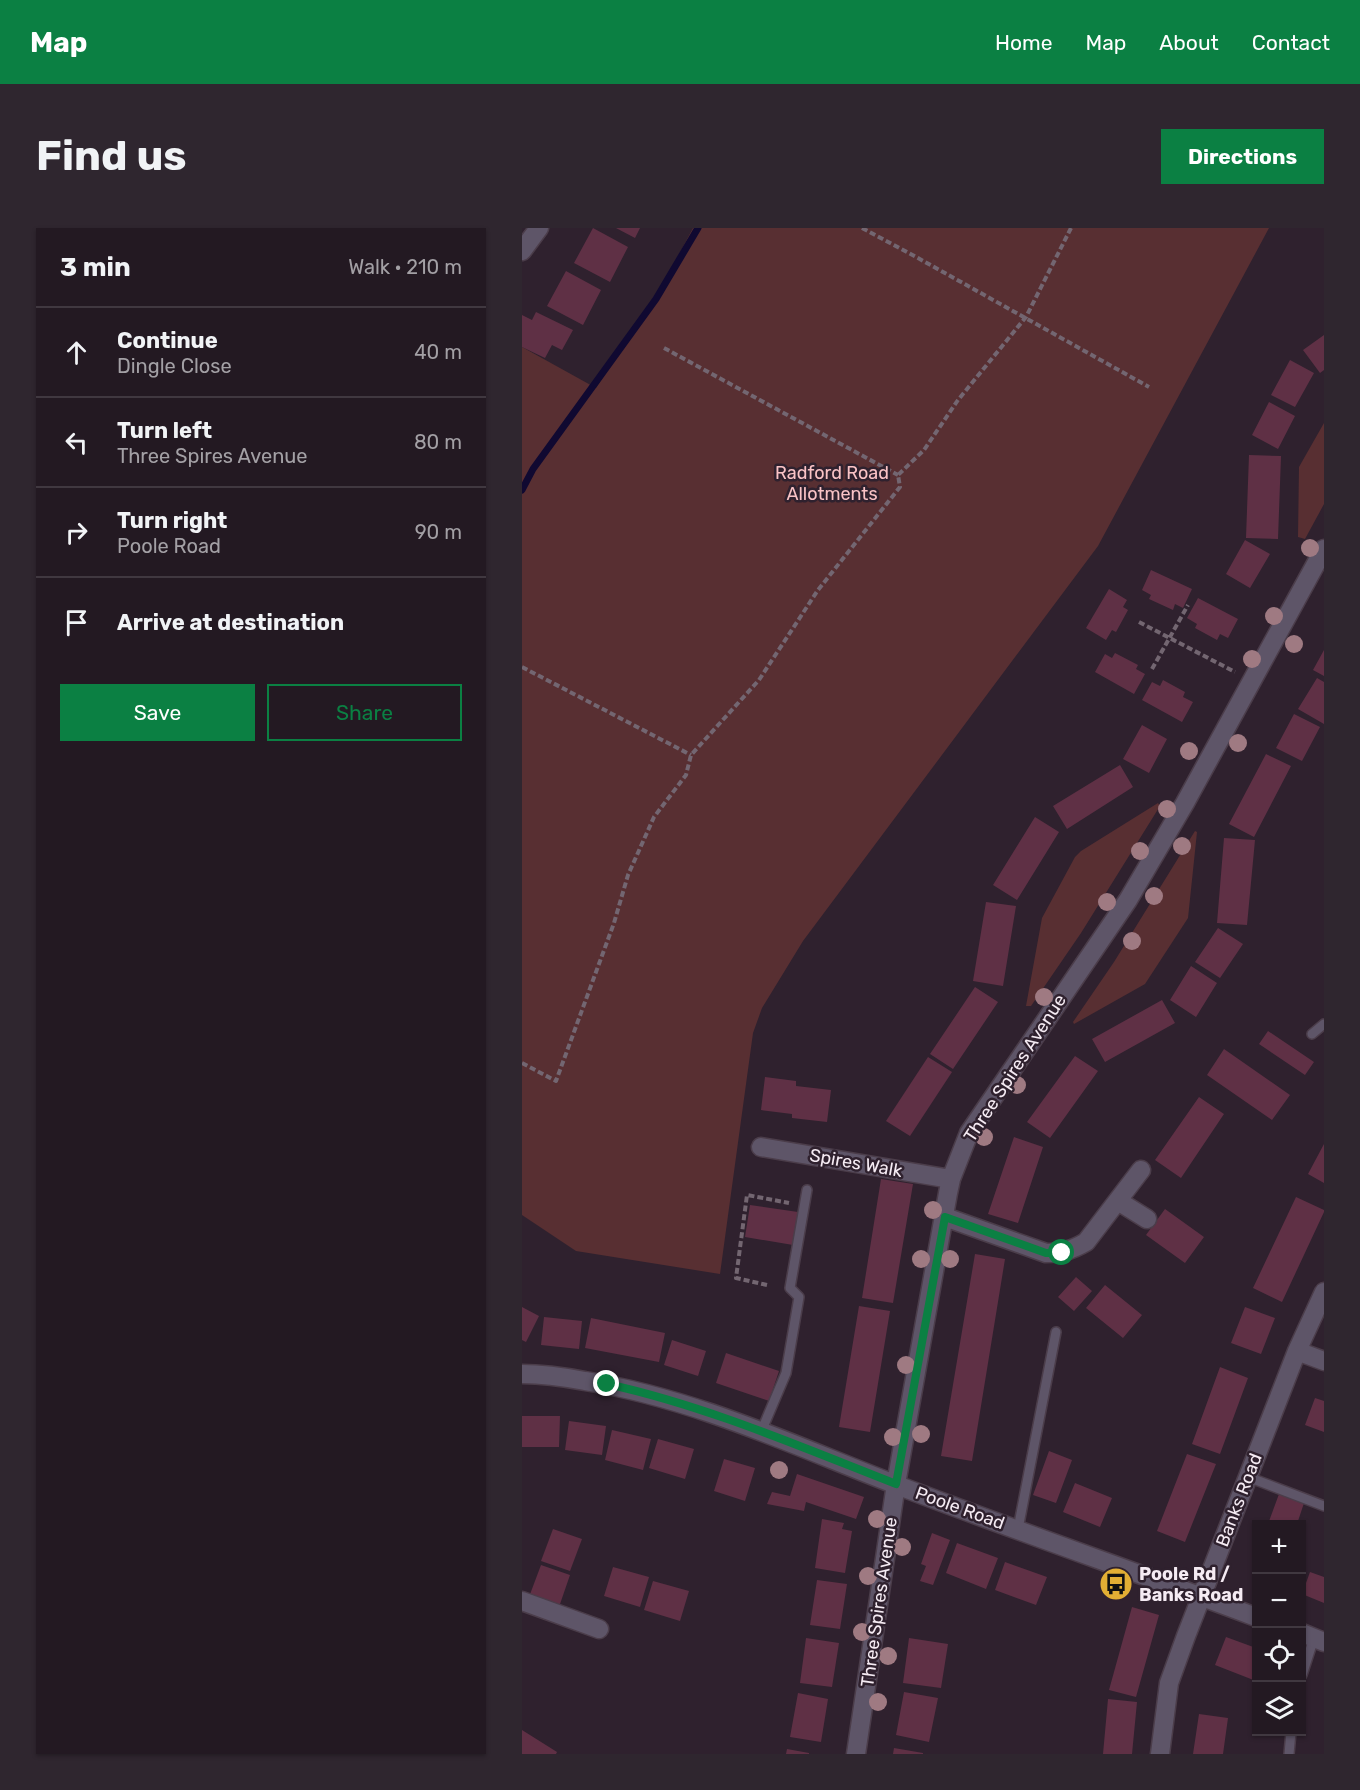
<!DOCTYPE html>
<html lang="en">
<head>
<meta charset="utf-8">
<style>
	body { margin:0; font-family:Rubik,sans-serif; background:#2f262f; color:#f1f3f6 }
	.controls { position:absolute; right:18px; bottom:18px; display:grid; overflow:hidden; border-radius:0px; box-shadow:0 2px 4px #0004 }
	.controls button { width:54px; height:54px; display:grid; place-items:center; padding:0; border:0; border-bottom:2px solid #403840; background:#231922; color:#f1f3f6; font:30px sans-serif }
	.stop { position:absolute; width:18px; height:18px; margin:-14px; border:4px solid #0b8043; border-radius:50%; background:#fff }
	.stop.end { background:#0b8043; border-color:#fff; box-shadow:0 2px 6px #0008 }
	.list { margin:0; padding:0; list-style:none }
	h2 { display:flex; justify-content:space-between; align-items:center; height:78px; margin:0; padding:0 24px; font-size:26px }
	h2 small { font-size:20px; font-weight:400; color:#a3a0a5 }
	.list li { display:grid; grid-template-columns:39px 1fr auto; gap:18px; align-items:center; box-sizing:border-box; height:90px; padding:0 24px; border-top:2px solid #403840 }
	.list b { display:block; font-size:22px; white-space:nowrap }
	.list p { margin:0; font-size:20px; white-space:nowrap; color:#a3a0a5 }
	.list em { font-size:20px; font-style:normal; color:#a3a0a5 }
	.actions { display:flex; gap:12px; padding:18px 24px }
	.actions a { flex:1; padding:14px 0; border:2px solid #0b8043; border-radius:0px; text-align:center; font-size:21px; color:#0b8043 }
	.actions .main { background:#0b8043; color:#fff }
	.icon { flex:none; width:33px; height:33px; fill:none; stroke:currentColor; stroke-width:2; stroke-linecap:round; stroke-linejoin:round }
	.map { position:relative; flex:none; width:802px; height:1526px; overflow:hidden; border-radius:0px }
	header { display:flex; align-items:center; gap:36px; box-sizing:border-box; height:84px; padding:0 30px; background:#0b8043; color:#fff }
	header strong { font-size:28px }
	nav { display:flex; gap:33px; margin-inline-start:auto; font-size:21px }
	.intro { display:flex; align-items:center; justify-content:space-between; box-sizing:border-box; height:144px; padding:0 36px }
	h1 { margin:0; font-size:42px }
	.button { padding:15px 27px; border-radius:0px; background:#0b8043; color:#fff; font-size:21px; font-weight:700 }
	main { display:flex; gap:36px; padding:0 36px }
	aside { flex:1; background:#231922; border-radius:0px; box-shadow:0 2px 4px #0004 }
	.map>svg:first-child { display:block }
	.green { fill:#582f32 }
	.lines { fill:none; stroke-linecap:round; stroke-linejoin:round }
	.stream { stroke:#100931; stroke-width:7 }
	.building { fill:#5f3045 }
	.lane-casing { stroke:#4b3d4a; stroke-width:12 }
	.street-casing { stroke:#4b3d4a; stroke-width:21 }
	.path { stroke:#736671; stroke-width:4; stroke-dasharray:6 3; stroke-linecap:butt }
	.lane { stroke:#5e5568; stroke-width:9 }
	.street { stroke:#5e5568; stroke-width:18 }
	.tree { fill:#9f7a82 }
	.route { stroke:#0b8043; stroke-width:8 }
	.labels { text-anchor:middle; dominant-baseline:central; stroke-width:5; stroke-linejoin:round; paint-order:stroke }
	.park-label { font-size:18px; fill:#fac3c6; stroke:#2f212e }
	.street-label { font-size:18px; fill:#f5ebf3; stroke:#2f212e }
	.poi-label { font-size:18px; font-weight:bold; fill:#f5ebf3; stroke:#2f212e; text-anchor:start }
</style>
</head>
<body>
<header>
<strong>Map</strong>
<nav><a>Home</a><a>Map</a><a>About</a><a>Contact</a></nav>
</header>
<div class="intro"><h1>Find us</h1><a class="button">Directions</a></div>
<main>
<aside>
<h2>3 min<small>Walk · 210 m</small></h2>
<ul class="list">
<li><svg class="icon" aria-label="ahead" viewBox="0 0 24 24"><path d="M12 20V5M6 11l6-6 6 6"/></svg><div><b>Continue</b><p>Dingle Close</p></div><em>40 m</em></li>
<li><svg class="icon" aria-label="left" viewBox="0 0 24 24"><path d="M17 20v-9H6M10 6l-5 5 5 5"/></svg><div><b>Turn left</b><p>Three Spires Avenue</p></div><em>80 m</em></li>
<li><svg class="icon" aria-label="right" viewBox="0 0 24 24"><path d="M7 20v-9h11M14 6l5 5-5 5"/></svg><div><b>Turn right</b><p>Poole Road</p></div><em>90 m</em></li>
<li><svg class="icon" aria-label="arrive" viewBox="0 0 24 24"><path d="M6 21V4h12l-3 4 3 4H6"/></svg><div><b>Arrive at destination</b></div></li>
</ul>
<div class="actions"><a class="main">Save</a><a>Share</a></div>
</aside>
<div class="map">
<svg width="802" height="1526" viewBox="0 0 802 1526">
	<rect width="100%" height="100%" fill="#2f212e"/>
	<!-- green -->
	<path class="green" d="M171,0H747L576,318L281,713L240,780L231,805L198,1046L54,1023L0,987V119L74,160L141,56Z
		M802,195V276L783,311L776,309L777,239Z
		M636,575L638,578L559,705L509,778H504L520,690L553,629L559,623Z
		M673,603L675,604L666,690L623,756L552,796L551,794L592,734Z"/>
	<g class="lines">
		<!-- stream -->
		<path class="stream" d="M0,262L11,241L134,71L176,0"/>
	</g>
	<!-- building -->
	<path class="building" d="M71,0L106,19L88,54L52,35Z
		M94,0H118L113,10Z
		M44,43L79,62L61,97L25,78Z
		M14,84L51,102L40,122L30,117L23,130L0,119V87L10,92Z
		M802,107V142L798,145L781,122Z
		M768,132L792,145L773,179L749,167Z
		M747,174L773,188L756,221L730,207Z
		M727,227L759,228L756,311L724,310Z
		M723,312L748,326L728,360L704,346Z
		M629,342L670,361L661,380L653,376L651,382L627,371L629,367L620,362Z
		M587,361L605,372L601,379L606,382L594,404L590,402L584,412L564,400Z
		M676,370L716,391L706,410L698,406L695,412L673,400L675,396L665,390Z
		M802,422V448L791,442Z
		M593,425L616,437L614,441L623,446L612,466L573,444L583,426L590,430Z
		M795,450L802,454V496L776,481Z
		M641,452L663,464L661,469L671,474L660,494L620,472L630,454L638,458Z
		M772,486L798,499L780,533L754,520Z
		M620,497L645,511L627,545L601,531Z
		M744,526L769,538L732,609L707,596Z
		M598,537L611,559L545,601L531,578Z
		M513,589L537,604L495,672L471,657Z
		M702,610L733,612L725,697L695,695Z
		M464,674L494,678L481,758L451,753Z
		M696,700L721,716L698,750L673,734Z
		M669,738L695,755L674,789L648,772Z
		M453,759L476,774L431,841L408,826Z
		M640,772L653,795L583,834L570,811Z
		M746,803L792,834L783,847L737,816Z
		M702,821L768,867L750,892L685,847Z
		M553,828L576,843L528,910L505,894Z
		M406,829L430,844L388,908L364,893Z
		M243,849L274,853V858L309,862L305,894L270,890V886L239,882Z
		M677,869L702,886L659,950L633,932Z
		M492,909L521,919L496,995L466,986Z
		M802,916V955L786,946Z
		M359,951L391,956L371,1075L340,1070Z
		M774,969L802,982V984L760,1074L731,1060Z
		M228,977L276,984L271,1017L223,1009Z
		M643,981L682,1009L663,1035L624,1007Z
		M453,1026L483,1031L450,1233L419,1228Z
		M554,1049L570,1063L552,1083L536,1069Z
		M583,1057L620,1087L601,1110L564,1080Z
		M337,1078L368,1083L348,1204L317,1199Z
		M0,1079L17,1088L4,1114L0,1112Z
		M723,1079L753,1090L739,1126L709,1115Z
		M22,1089L60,1093L57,1121L19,1117Z
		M69,1090L143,1105L137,1134L63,1120Z
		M150,1112L184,1123L176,1148L142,1137Z
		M204,1125L257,1143L247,1173L194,1155Z
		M698,1139L726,1150L698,1226L670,1216Z
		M793,1170L802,1173V1204L783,1197Z
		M0,1188H38L37,1219H0Z
		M47,1193L84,1198L80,1227L43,1222Z
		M90,1202L129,1211L121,1242L83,1232Z
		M136,1211L172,1221L163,1251L127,1240Z
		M527,1223L550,1232L534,1275L511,1267Z
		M665,1226L694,1236L663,1314L635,1303Z
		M202,1231L233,1240L223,1273L192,1263Z
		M275,1246L342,1269L334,1291L284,1274L282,1283L245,1276L250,1264L268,1268Z
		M553,1255L590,1270L578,1299L541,1284Z
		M757,1266L782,1275L775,1296H746Z
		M300,1291L322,1295L320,1301L330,1303L323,1345L293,1340Z
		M31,1301L60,1311L48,1343L19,1333Z
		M410,1305L428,1312L411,1357L398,1353L404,1338L399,1336Z
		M435,1315L476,1330L464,1361L424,1345Z
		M483,1334L525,1349L514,1377L473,1362Z
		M19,1337L48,1347L37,1379L7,1369Z
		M91,1339L127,1349L118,1379L82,1368Z
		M788,1344L802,1349V1375L780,1366Z
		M295,1352L325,1356L318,1401L288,1397Z
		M131,1353L167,1363L158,1393L122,1382Z
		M610,1379L637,1387L614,1469L587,1462Z
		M704,1409L734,1420V1453L693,1437Z
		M284,1410L317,1415L310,1459L278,1455Z
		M387,1410L426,1416L419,1460L381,1455Z
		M382,1464L416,1470L407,1514L374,1507Z
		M276,1465L306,1471L299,1514L268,1509Z
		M586,1471L615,1474L610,1526H581Z
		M677,1486L706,1490L701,1526H671Z
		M0,1502L35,1524L34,1526H0Z
		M372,1520L401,1525V1526H371Z
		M265,1521L287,1525V1526H264Z"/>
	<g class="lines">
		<defs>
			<path id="lane" d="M790,806L802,796
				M239,1204L264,1145L277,1069L268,1060L285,962
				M726,1249L802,1278
				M496,1301L534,1104
				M780,1447L792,1410
				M767,1526L769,1504"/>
			<path id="street" d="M0,23L17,0
				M239,919L429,951
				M596,973L625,991
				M423,989L524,1025C540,1025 550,1022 564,1014L619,942
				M775,1123L802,1133
				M0,1146C21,1146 42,1149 63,1153C171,1170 271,1217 372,1256C492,1302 614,1344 734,1389
				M0,1373L77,1401
				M780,1405L802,1414
				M334,1526L374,1256L426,965L429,951L447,905L606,672L663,575L802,321
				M638,1526L647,1455L664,1408L775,1123L802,1064"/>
		</defs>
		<!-- lane casing -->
		<use href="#lane" class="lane-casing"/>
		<!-- street casing -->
		<use href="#street" class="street-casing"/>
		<!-- path -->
		<path class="path" d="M340,0L396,30L627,159
			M142,120L376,247
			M617,394L713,444
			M0,439L169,527
			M630,441L666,377
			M0,835L34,853L92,695L106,647L132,589L164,547L169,527L237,452L296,362L378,259L376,247L402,222L436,172L504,89L549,0
			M245,1057L214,1050L225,967L267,975"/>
		<!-- lane -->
		<use href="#lane" class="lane"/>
		<!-- street -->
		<use href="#street" class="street"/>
	</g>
	<!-- trees -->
	<g class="tree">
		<circle cx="788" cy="320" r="9"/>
		<circle cx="752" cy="388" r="9"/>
		<circle cx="772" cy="416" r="9"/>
		<circle cx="730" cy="431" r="9"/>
		<circle cx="716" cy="515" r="9"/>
		<circle cx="667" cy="523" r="9"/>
		<circle cx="645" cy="581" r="9"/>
		<circle cx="660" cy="618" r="9"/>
		<circle cx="618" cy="623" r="9"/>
		<circle cx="632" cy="668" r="9"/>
		<circle cx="585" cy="674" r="9"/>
		<circle cx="610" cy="713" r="9"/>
		<circle cx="522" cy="769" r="9"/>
		<circle cx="495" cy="857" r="9"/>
		<circle cx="462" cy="909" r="9"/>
		<circle cx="411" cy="982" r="9"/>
		<circle cx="399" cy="1031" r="9"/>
		<circle cx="428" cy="1031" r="9"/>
		<circle cx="384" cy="1137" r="9"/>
		<circle cx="399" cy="1206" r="9"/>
		<circle cx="371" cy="1209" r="9"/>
		<circle cx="257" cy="1242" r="9"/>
		<circle cx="355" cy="1291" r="9"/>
		<circle cx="380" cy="1319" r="9"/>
		<circle cx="346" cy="1348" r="9"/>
		<circle cx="340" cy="1404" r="9"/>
		<circle cx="366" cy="1428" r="9"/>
		<circle cx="356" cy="1474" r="9"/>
	</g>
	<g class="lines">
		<!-- route -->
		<path class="route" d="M85,1156C185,1178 279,1219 374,1256L423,989L524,1025H540"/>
	</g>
	<!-- icons -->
	<defs>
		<symbol id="bus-disc" viewBox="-11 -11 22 22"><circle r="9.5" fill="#e2ae34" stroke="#2f212e"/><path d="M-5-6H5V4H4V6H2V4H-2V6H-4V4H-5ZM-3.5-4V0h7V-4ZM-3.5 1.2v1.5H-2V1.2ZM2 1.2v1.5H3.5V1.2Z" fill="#111"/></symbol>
	</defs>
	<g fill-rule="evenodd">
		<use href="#bus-disc" x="575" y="1337" width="38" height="38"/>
	</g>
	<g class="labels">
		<!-- park labels -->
		<g class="park-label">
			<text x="310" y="245">Radford Road<tspan x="310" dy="21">Allotments</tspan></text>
		</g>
		<!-- street labels -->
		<g class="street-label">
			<text transform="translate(493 840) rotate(-57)">Three Spires Avenue</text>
			<text transform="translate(334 935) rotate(10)">Spires Walk</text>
			<text transform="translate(717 1272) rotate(-69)">Banks Road</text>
			<text transform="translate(438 1280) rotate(20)">Poole Road</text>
			<text transform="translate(357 1374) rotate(-82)">Three Spires Avenue</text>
		</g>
		<!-- poi labels -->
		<g class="poi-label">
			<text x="617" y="1346">Poole Rd /<tspan x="617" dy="21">Banks Road</tspan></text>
		</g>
	</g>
</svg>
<div class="controls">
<button>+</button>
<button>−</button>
<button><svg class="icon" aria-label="locate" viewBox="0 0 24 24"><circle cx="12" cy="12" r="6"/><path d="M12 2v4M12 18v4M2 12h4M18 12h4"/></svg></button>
<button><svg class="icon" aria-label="layers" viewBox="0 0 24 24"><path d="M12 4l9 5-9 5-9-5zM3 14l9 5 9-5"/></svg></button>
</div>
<div class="stop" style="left:540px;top:1025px"></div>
<div class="stop end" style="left:85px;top:1156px"></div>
</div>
</main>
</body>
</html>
